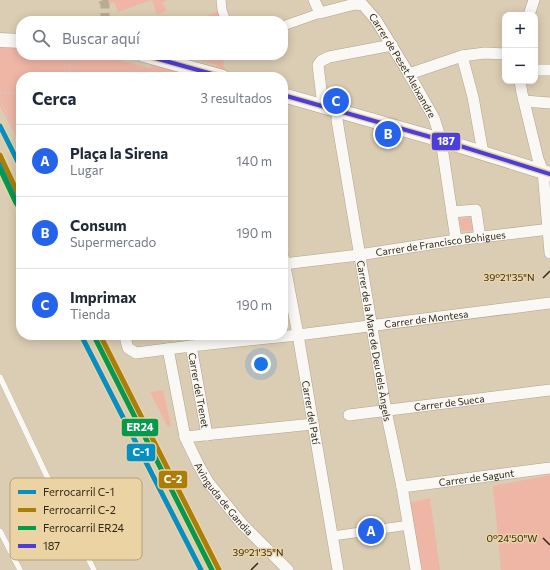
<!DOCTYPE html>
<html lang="es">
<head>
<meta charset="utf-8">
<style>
	body { margin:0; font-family:Commissioner,sans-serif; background:#f2f2f3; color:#1f2937 }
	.controls { position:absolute; right:12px; top:12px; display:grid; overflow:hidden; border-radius:8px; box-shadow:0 2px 10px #0003 }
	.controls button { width:36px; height:36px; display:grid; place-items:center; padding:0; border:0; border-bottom:1px solid #e0e1e3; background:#fff; color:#1f2937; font:20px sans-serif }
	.you { position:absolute; left:261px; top:364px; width:14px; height:14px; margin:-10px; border:3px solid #fff; border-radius:50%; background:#1a73e8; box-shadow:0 0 0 6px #1a73e833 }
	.badge { display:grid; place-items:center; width:26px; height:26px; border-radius:50%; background:#2563eb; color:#fff; font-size:13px; font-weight:700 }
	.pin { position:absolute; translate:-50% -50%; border:2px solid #fff; box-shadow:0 1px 4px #0006 }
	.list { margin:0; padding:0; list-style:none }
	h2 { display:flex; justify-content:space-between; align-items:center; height:52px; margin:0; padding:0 16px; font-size:17px }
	h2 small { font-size:13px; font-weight:400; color:#747a83 }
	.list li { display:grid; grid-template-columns:26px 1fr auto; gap:12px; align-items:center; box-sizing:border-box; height:72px; padding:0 16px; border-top:1px solid #e0e1e3 }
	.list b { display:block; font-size:15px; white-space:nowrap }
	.list p { margin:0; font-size:13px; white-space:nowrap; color:#747a83 }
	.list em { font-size:13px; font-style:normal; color:#747a83 }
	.icon { flex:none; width:22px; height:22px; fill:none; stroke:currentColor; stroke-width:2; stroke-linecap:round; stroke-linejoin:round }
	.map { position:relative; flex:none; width:550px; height:570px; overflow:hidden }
	.search { position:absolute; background:#fff; box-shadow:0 2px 10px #0003; left:16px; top:16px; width:272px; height:44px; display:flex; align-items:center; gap:10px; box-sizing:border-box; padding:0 14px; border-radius:16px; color:#747a83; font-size:15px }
	.panel { position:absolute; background:#fff; box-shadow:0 2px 10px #0003; left:16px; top:72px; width:272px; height:268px; border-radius:16px }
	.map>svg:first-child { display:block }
	.green { fill:#efb6a6 }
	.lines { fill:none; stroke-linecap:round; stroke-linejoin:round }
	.pedestrian-tunnel { stroke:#b9ac93; stroke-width:9; stroke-dasharray:9 4.5; stroke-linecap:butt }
	.service-casing { stroke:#aea48f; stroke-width:6 }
	.pedestrian-casing { stroke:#aea48f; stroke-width:10 }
	.minor-casing { stroke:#aea48f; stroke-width:12 }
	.tertiary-casing { stroke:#aea48f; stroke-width:15 }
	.path { stroke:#cecac1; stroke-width:1.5; stroke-dasharray:2 2; stroke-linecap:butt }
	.service { stroke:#faf8f4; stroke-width:5.5 }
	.pedestrian { stroke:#faf8f4; stroke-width:9 }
	.minor { stroke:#faf8f4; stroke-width:11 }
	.tertiary { stroke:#faf8f4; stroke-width:14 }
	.bus-1-casing { stroke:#ebd3a3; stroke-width:7 }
	.bus-1 { stroke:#4b3edb; stroke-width:4 }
	.rail-1-casing { stroke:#ebd3a3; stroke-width:8 }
	.rail-2-casing { stroke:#ebd3a3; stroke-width:8 }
	.rail-3-casing { stroke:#ebd3a3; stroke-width:8 }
	.rail-1 { stroke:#058fc2; stroke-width:5 }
	.rail-2 { stroke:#aa7e08; stroke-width:5 }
	.rail-3 { stroke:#05994b; stroke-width:5 }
	.ticks { fill:none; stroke:#312815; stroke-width:1.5 }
	.labels { text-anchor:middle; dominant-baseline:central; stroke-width:3; stroke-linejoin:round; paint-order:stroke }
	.street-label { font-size:10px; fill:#312815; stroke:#ebd3a3 }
	.key { fill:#ebd3a3; stroke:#b3a078; stroke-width:1 }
	.key-label { font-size:11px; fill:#312815 }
	.ticks-label { font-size:10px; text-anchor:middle; fill:#312815; stroke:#ebd3a3; stroke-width:3; stroke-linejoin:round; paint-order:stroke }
	.line-badge { stroke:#ebd3a3; stroke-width:1.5 }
	.badge-label { font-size:11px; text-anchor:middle; font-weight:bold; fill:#fff }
</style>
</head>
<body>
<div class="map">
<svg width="550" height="570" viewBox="0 0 550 570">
	<rect width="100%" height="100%" fill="#dbcdb3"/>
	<!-- green -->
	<path class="green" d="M103,0H167L162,3L167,10L157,15L152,0L118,12L114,2L105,5Z
		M216,0H223L225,9L231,21H194L219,11Z
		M0,47H21V55H99L150,68L153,62L184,71L189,76L21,77V146L0,106Z
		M182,55H223L224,68L229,73L228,75L215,72L217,65Z
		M470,217L473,230L462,231L459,219Z
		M163,390L171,426L168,427L150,392Z
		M550,475V570H501L493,486Z
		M430,498L440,570H421L409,503Z"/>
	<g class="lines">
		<!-- pedestrian-tunnel -->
		<path class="pedestrian-tunnel" d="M103,0L105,5V21"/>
		<defs>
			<path id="service" d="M0,377L52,487L94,570
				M0,531L20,570"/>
			<path id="pedestrian" d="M221,0L222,10L226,21
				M283,26L320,13
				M174,60L183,55
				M333,536L409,525"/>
			<g id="minor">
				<path id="s1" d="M314,0L320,13L355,4L363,5L376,20L409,74L434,118L441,140L456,240"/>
				<path d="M529,15L534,0"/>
				<path d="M462,56L473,97L483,153"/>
				<path d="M535,70H550"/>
				<path d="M409,74L462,56L485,53L505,54"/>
				<path d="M520,81L522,93L538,159L543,171L550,253"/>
				<path d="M524,101L550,103"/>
				<path d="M323,106L318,65L321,61L329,57L392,45"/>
				<path id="s2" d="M337,110V120L386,411L402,487L416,570"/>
				<path d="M452,212L476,210L480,238"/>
				<path id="s3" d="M283,256L298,335L338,570"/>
				<path id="s4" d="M283,264L359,255L456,240L550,229"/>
				<path id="s5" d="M126,335V341L128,348L136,353L191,346L298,335L550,303"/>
				<path id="s6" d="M191,346L207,435"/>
				<path id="s7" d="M168,349L185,437L198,464L208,482L242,524L288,570"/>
				<path id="s8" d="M349,415L550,390"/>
				<path d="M185,437L313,424"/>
				<path id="s9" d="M402,487L550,468"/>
			</g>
			<path id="tertiary" d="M0,40L21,41
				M144,55L223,77
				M283,95L441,140L550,174"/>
		</defs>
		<!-- service casing -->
		<use href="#service" class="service-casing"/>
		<!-- pedestrian casing -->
		<use href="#pedestrian" class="pedestrian-casing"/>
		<!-- minor casing -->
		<use href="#minor" class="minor-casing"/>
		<!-- tertiary casing -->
		<use href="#tertiary" class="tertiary-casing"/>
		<!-- path -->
		<path class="path" d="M47,55L70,57
			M69,77L70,55
			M0,93H21
			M0,100L21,140
			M171,430L174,436
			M254,552L270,570"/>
		<!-- service -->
		<use href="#service" class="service"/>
		<!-- pedestrian -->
		<use href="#pedestrian" class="pedestrian"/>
		<!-- minor -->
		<use href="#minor" class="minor"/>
		<!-- tertiary -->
		<use href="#tertiary" class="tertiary"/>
		<defs>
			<path id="bus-1" d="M144,55L223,77
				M283,95L441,140L550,174"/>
		</defs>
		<!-- bus-1 casing -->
		<use href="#bus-1" class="bus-1-casing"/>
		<!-- bus-1 -->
		<use href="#bus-1" class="bus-1"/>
		<defs>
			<path id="rail-1" d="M0,126L21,168
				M0,164L21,213
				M81,335L201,570"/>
			<path id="rail-2" d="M0,155L21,200
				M100,335L219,570"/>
			<path id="rail-3" d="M0,169L16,203
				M95,338L212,570"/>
		</defs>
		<!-- rail-1 casing -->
		<use href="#rail-1" class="rail-1-casing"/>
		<!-- rail-2 casing -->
		<use href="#rail-2" class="rail-2-casing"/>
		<!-- rail-3 casing -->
		<use href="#rail-3" class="rail-3-casing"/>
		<!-- rail-1 -->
		<use href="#rail-1" class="rail-1"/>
		<!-- rail-2 -->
		<use href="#rail-2" class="rail-2"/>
		<!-- rail-3 -->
		<use href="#rail-3" class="rail-3"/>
	</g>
	<!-- ticks -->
	<path class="ticks" d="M543,278L550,271M543,538L550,545M251,570L258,563"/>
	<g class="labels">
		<!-- street labels -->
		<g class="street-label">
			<text stroke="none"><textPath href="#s1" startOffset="131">Carrer de Peset Aleixandre</textPath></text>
			<text stroke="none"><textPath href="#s4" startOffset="159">Carrer de Francisco Bohigues</textPath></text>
			<text stroke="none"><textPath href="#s5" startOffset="315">Carrer de Montesa</textPath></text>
			<text stroke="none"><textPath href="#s2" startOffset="234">Carrer de la Mare de Deu dels Àngels</textPath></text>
			<text stroke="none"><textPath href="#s6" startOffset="45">Carrer del Trenet</textPath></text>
			<text stroke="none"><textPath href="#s8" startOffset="101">Carrer de Sueca</textPath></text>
			<text stroke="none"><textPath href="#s3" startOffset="159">Carrer del Patí</textPath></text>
			<text stroke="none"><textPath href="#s9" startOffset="75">Carrer de Sagunt</textPath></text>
			<text stroke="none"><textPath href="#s7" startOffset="163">Avinguda de Gandia</textPath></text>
		</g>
	</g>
	<!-- legend -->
	<rect x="10" y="478" width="132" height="82" rx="6" class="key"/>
	<rect x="18" y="490" width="18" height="4" fill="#058fc2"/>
	<rect x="18" y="508" width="18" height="4" fill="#aa7e08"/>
	<rect x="18" y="526" width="18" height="4" fill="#05994b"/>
	<rect x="18" y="544" width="18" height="4" fill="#4b3edb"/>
	<g class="key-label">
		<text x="43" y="496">Ferrocarril C-1</text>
		<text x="43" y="514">Ferrocarril C-2</text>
		<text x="43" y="532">Ferrocarril ER24</text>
		<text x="43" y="550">187</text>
	</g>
	<g class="ticks-label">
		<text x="509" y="281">39°21'35"N</text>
		<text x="512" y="542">0°24'50"W</text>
		<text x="258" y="556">39°21'35"N</text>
	</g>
	<g class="line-badge">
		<rect x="431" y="132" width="30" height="19" rx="4" fill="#4b3edb"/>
		<rect x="121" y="418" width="38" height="19" rx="4" fill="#05994b"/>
		<rect x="126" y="443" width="30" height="19" rx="4" fill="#058fc2"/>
		<rect x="158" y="470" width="30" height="19" rx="4" fill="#aa7e08"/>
	</g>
	<g class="badge-label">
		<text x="446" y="145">187</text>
		<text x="140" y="431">ER24</text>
		<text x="141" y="456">C-1</text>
		<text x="173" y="483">C-2</text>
	</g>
</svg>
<div class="controls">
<button>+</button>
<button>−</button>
</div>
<div class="you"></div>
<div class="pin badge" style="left:371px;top:531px">A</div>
<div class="pin badge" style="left:388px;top:134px">B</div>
<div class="pin badge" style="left:336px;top:101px">C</div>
<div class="search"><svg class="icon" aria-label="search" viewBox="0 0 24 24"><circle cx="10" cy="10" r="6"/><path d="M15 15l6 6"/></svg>Buscar aquí</div>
<section class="panel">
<h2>Cerca<small>3 resultados</small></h2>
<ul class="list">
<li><span class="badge">A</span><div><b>Plaça la Sirena</b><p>Lugar</p></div><em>140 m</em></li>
<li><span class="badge">B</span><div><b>Consum</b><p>Supermercado</p></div><em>190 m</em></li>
<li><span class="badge">C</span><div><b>Imprimax</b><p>Tienda</p></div><em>190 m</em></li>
</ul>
</section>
</div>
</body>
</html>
